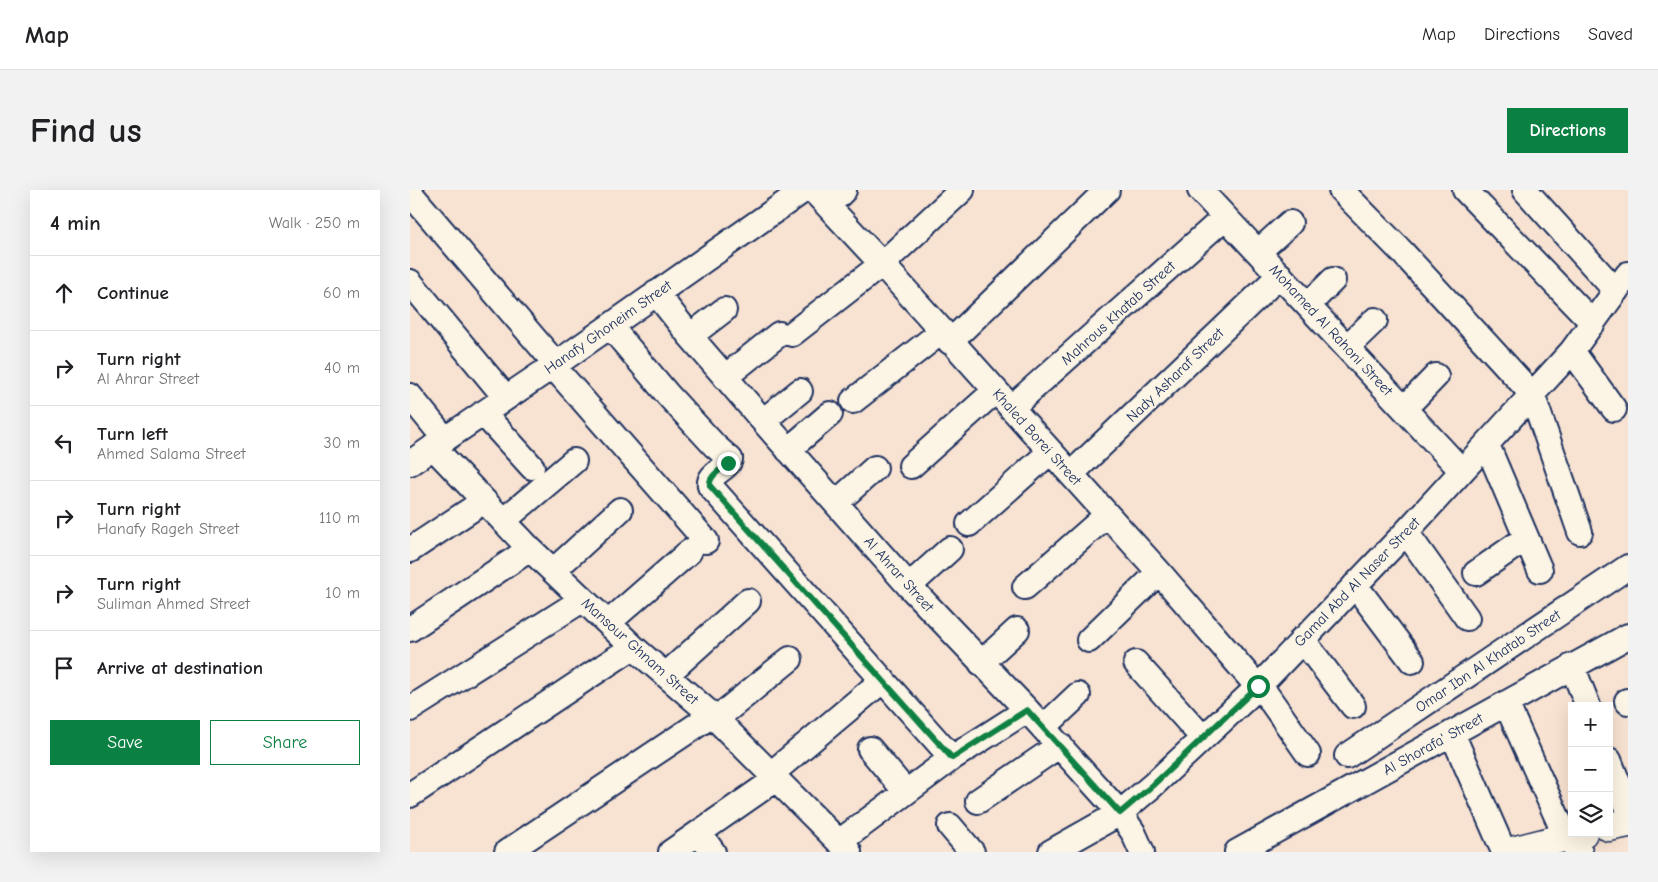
<!DOCTYPE html>
<html lang="en">
<head>
<meta charset="utf-8">
<style>
	body { margin:0; font-family:"Comic Neue",sans-serif; background:#f2f2f2; color:#202124 }
	.controls { position:absolute; right:15px; bottom:15px; display:grid; overflow:hidden; border-radius:0px; box-shadow:0 5px 20px #0002 }
	.controls button { width:45px; height:45px; display:grid; place-items:center; padding:0; border:0; border-bottom:1px solid #e0e0e0; background:#fff; color:#202124; font:25px sans-serif }
	.stop { position:absolute; width:15px; height:15px; margin:-11px; border:4px solid #0b8043; border-radius:50%; background:#fff }
	.stop.end { background:#0b8043; border-color:#fff; box-shadow:0 1px 5px #0008 }
	.list { margin:0; padding:0; list-style:none }
	h2 { display:flex; justify-content:space-between; align-items:center; height:65px; margin:0; padding:0 20px; font-size:21px }
	h2 small { font-size:16px; font-weight:400; color:#757577 }
	.list li { display:grid; grid-template-columns:32px 1fr auto; gap:15px; align-items:center; box-sizing:border-box; height:75px; padding:0 20px; border-top:1px solid #e0e0e0 }
	.list b { display:block; font-size:19px; white-space:nowrap }
	.list p { margin:0; font-size:16px; white-space:nowrap; color:#757577 }
	.list em { font-size:16px; font-style:normal; color:#757577 }
	.actions { display:flex; gap:10px; padding:15px 20px }
	.actions a { flex:1; padding:11px 0; border:1px solid #0b8043; border-radius:0px; text-align:center; font-size:18px; color:#0b8043 }
	.actions .main { background:#0b8043; color:#fff }
	.icon { flex:none; width:28px; height:28px; fill:none; stroke:currentColor; stroke-width:2; stroke-linecap:round; stroke-linejoin:round }
	.map { position:relative; flex:none; width:1218px; height:662px; overflow:hidden; border-radius:0px }
	header { display:flex; align-items:center; gap:30px; box-sizing:border-box; height:70px; padding:0 25px; background:#fff; border-bottom:1px solid #e0e0e0 }
	header strong { font-size:24px }
	nav { display:flex; gap:28px; margin-inline-start:auto; font-size:18px }
	.intro { display:flex; align-items:center; justify-content:space-between; box-sizing:border-box; height:120px; padding:0 30px }
	h1 { margin:0; font-size:35px }
	.button { padding:12px 22px; border-radius:0px; background:#0b8043; color:#fff; font-size:18px; font-weight:700 }
	main { display:flex; gap:30px; padding:0 30px }
	aside { flex:1; background:#fff; border-radius:0px; box-shadow:0 5px 20px #0002 }
	.map>svg:first-child { display:block }
	.lines { fill:none; stroke-linecap:round; stroke-linejoin:round }
	.street-casing { stroke:#1b2f5e; stroke-width:28 }
	.secondary-casing { stroke:#1b2f5e; stroke-width:31 }
	.street { stroke:#fcf5e5; stroke-width:24 }
	.secondary { stroke:#fcf5e5; stroke-width:28 }
	.route { stroke:#0b8043; stroke-width:6 }
	.labels { text-anchor:middle; dominant-baseline:central; stroke-width:4; stroke-linejoin:round; paint-order:stroke }
	.street-label { font-size:15px; fill:#1b2f5e; stroke:#fcf5e5 }
</style>
</head>
<body>
<header>
<strong>Map</strong>
<nav><a>Map</a><a>Directions</a><a>Saved</a></nav>
</header>
<div class="intro"><h1>Find us</h1><a class="button">Directions</a></div>
<main>
<aside>
<h2>4 min<small>Walk · 250 m</small></h2>
<ul class="list">
<li><svg class="icon" aria-label="ahead" viewBox="0 0 24 24"><path d="M12 20V5M6 11l6-6 6 6"/></svg><div><b>Continue</b></div><em>60 m</em></li>
<li><svg class="icon" aria-label="right" viewBox="0 0 24 24"><path d="M7 20v-9h11M14 6l5 5-5 5"/></svg><div><b>Turn right</b><p>Al Ahrar Street</p></div><em>40 m</em></li>
<li><svg class="icon" aria-label="left" viewBox="0 0 24 24"><path d="M17 20v-9H6M10 6l-5 5 5 5"/></svg><div><b>Turn left</b><p>Ahmed Salama Street</p></div><em>30 m</em></li>
<li><svg class="icon" aria-label="right" viewBox="0 0 24 24"><path d="M7 20v-9h11M14 6l5 5-5 5"/></svg><div><b>Turn right</b><p>Hanafy Rageh Street</p></div><em>110 m</em></li>
<li><svg class="icon" aria-label="right" viewBox="0 0 24 24"><path d="M7 20v-9h11M14 6l5 5-5 5"/></svg><div><b>Turn right</b><p>Suliman Ahmed Street</p></div><em>10 m</em></li>
<li><svg class="icon" aria-label="arrive" viewBox="0 0 24 24"><path d="M6 21V4h12l-3 4 3 4H6"/></svg><div><b>Arrive at destination</b></div></li>
</ul>
<div class="actions"><a class="main">Save</a><a>Share</a></div>
</aside>
<div class="map">
<svg width="1218" height="662" viewBox="0 0 1218 662">
	<rect width="100%" height="100%" fill="#f8e2d1"/>
	<filter id="ink" filterUnits="userSpaceOnUse"><feTurbulence type="fractalNoise" baseFrequency=".02" numOctaves="2"/><feDisplacementMap in="SourceGraphic" scale="10" xChannelSelector="R" yChannelSelector="G"/><feConvolveMatrix kernelMatrix="1 2 1 2 8 2 1 2 1" color-interpolation-filters="sRGB"/></filter>
	<g filter="url(#ink)">
		<g class="lines">
			<defs>
				<path id="street" d="M403,0L472,74L749,382L848,497
					M790,0L1052,281
					M931,0L993,63L1122,204L1170,342
					M1055,0L1183,133
					M1115,0L1206,101
					M0,3L146,174
					M418,16L434,0
					M848,62L880,33
					M0,92L96,208
					M246,103L280,146L353,231L499,396L617,520L710,623L723,642L732,662
					M898,115L923,90
					M200,136L258,205L305,256L320,269C317,280 298,283 300,296L542,568
					M382,144L472,74L552,0
					M280,146L314,120
					M540,152L697,0
					M937,157L965,130
					M1162,161L1204,219
					M143,176L296,351
					M315,187L369,144
					M0,206L35,249
					M443,211L531,142
					M601,218L815,27
					M994,219L1026,186
					M73,223L122,277
					M353,231L390,201
					M1077,255L1130,380
					M23,257L120,359L223,457L302,525L439,662
					M378,260L420,224
					M0,273L146,174L394,0
					M501,276L585,201
					M661,284L870,85
					M426,313L465,278
					M93,331L164,271
					M559,334L640,262
					M996,342L1057,428
					M0,360L74,311
					M143,381L210,320
					M1066,383L1116,348
					M945,395L1002,471
					M499,396L540,359
					M615,397L697,325
					M198,433L279,362
					M0,439L120,359
					M892,449L943,516
					M679,450L749,382
					M571,473L607,440
					M726,473L793,548
					M1162,476L1178,516
					M256,485L338,411
					M849,494L898,564
					M1217,511L1218,512
					M1096,513L1156,647L1170,662
					M0,519L172,410
					M306,529L380,469
					M633,538L668,505
					M1042,543L1094,662
					M460,559L496,602
					M937,566L1218,377
					M1199,570L1218,618
					M361,584L473,490
					M0,605L223,457
					M568,611L650,555
					M540,636L562,662
					M289,643L303,662
					M429,652L542,568L617,520
					M97,662L302,525
					M261,662L366,589
					M641,662L710,623L743,595L848,497L996,342L1162,161L1218,84
					M827,662L1218,446"/>
				<path id="secondary" d="M1199,637L1218,633
					M1098,662L1173,643"/>
			</defs>
			<!-- street casing -->
			<use href="#street" class="street-casing"/>
			<!-- secondary casing -->
			<use href="#secondary" class="secondary-casing"/>
			<!-- street -->
			<use href="#street" class="street"/>
			<!-- secondary -->
			<use href="#secondary" class="secondary"/>
		</g>
	</g>
	<g class="lines" filter="url(#ink)">
		<!-- route -->
		<path class="route" d="M318,273C312,279 298,286 300,296L542,568L617,520L710,623L743,595L848,496"/>
	</g>
	<g class="labels">
		<!-- street labels -->
		<g class="street-label">
			<text transform="translate(708 123) rotate(-42)">Mahrous Khatab Street</text>
			<text transform="translate(198 137) rotate(-35)">Hanafy Ghoneim Street</text>
			<text transform="translate(921 140) rotate(47)">Mohamed Al Rahoni Street</text>
			<text transform="translate(765 185) rotate(-44)">Nady Asharaf Street</text>
			<text transform="translate(627 247) rotate(48)">Khaled Borei Street</text>
			<text transform="translate(489 384) rotate(48)">Al Ahrar Street</text>
			<text transform="translate(947 392) rotate(-46)">Gamal Abd Al Naser Street</text>
			<text transform="translate(230 461) rotate(42)">Mansour Ghnam Street</text>
			<text transform="translate(1078 471) rotate(-34)">Omar Ibn Al Khatab Street</text>
			<text transform="translate(1023 554) rotate(-29)">Al Shorafa' Street</text>
		</g>
	</g>
</svg>
<div class="controls">
<button>+</button>
<button>−</button>
<button><svg class="icon" aria-label="layers" viewBox="0 0 24 24"><path d="M12 4l9 5-9 5-9-5zM3 14l9 5 9-5"/></svg></button>
</div>
<div class="stop" style="left:848px;top:496px"></div>
<div class="stop end" style="left:318px;top:273px"></div>
</div>
</main>
</body>
</html>
